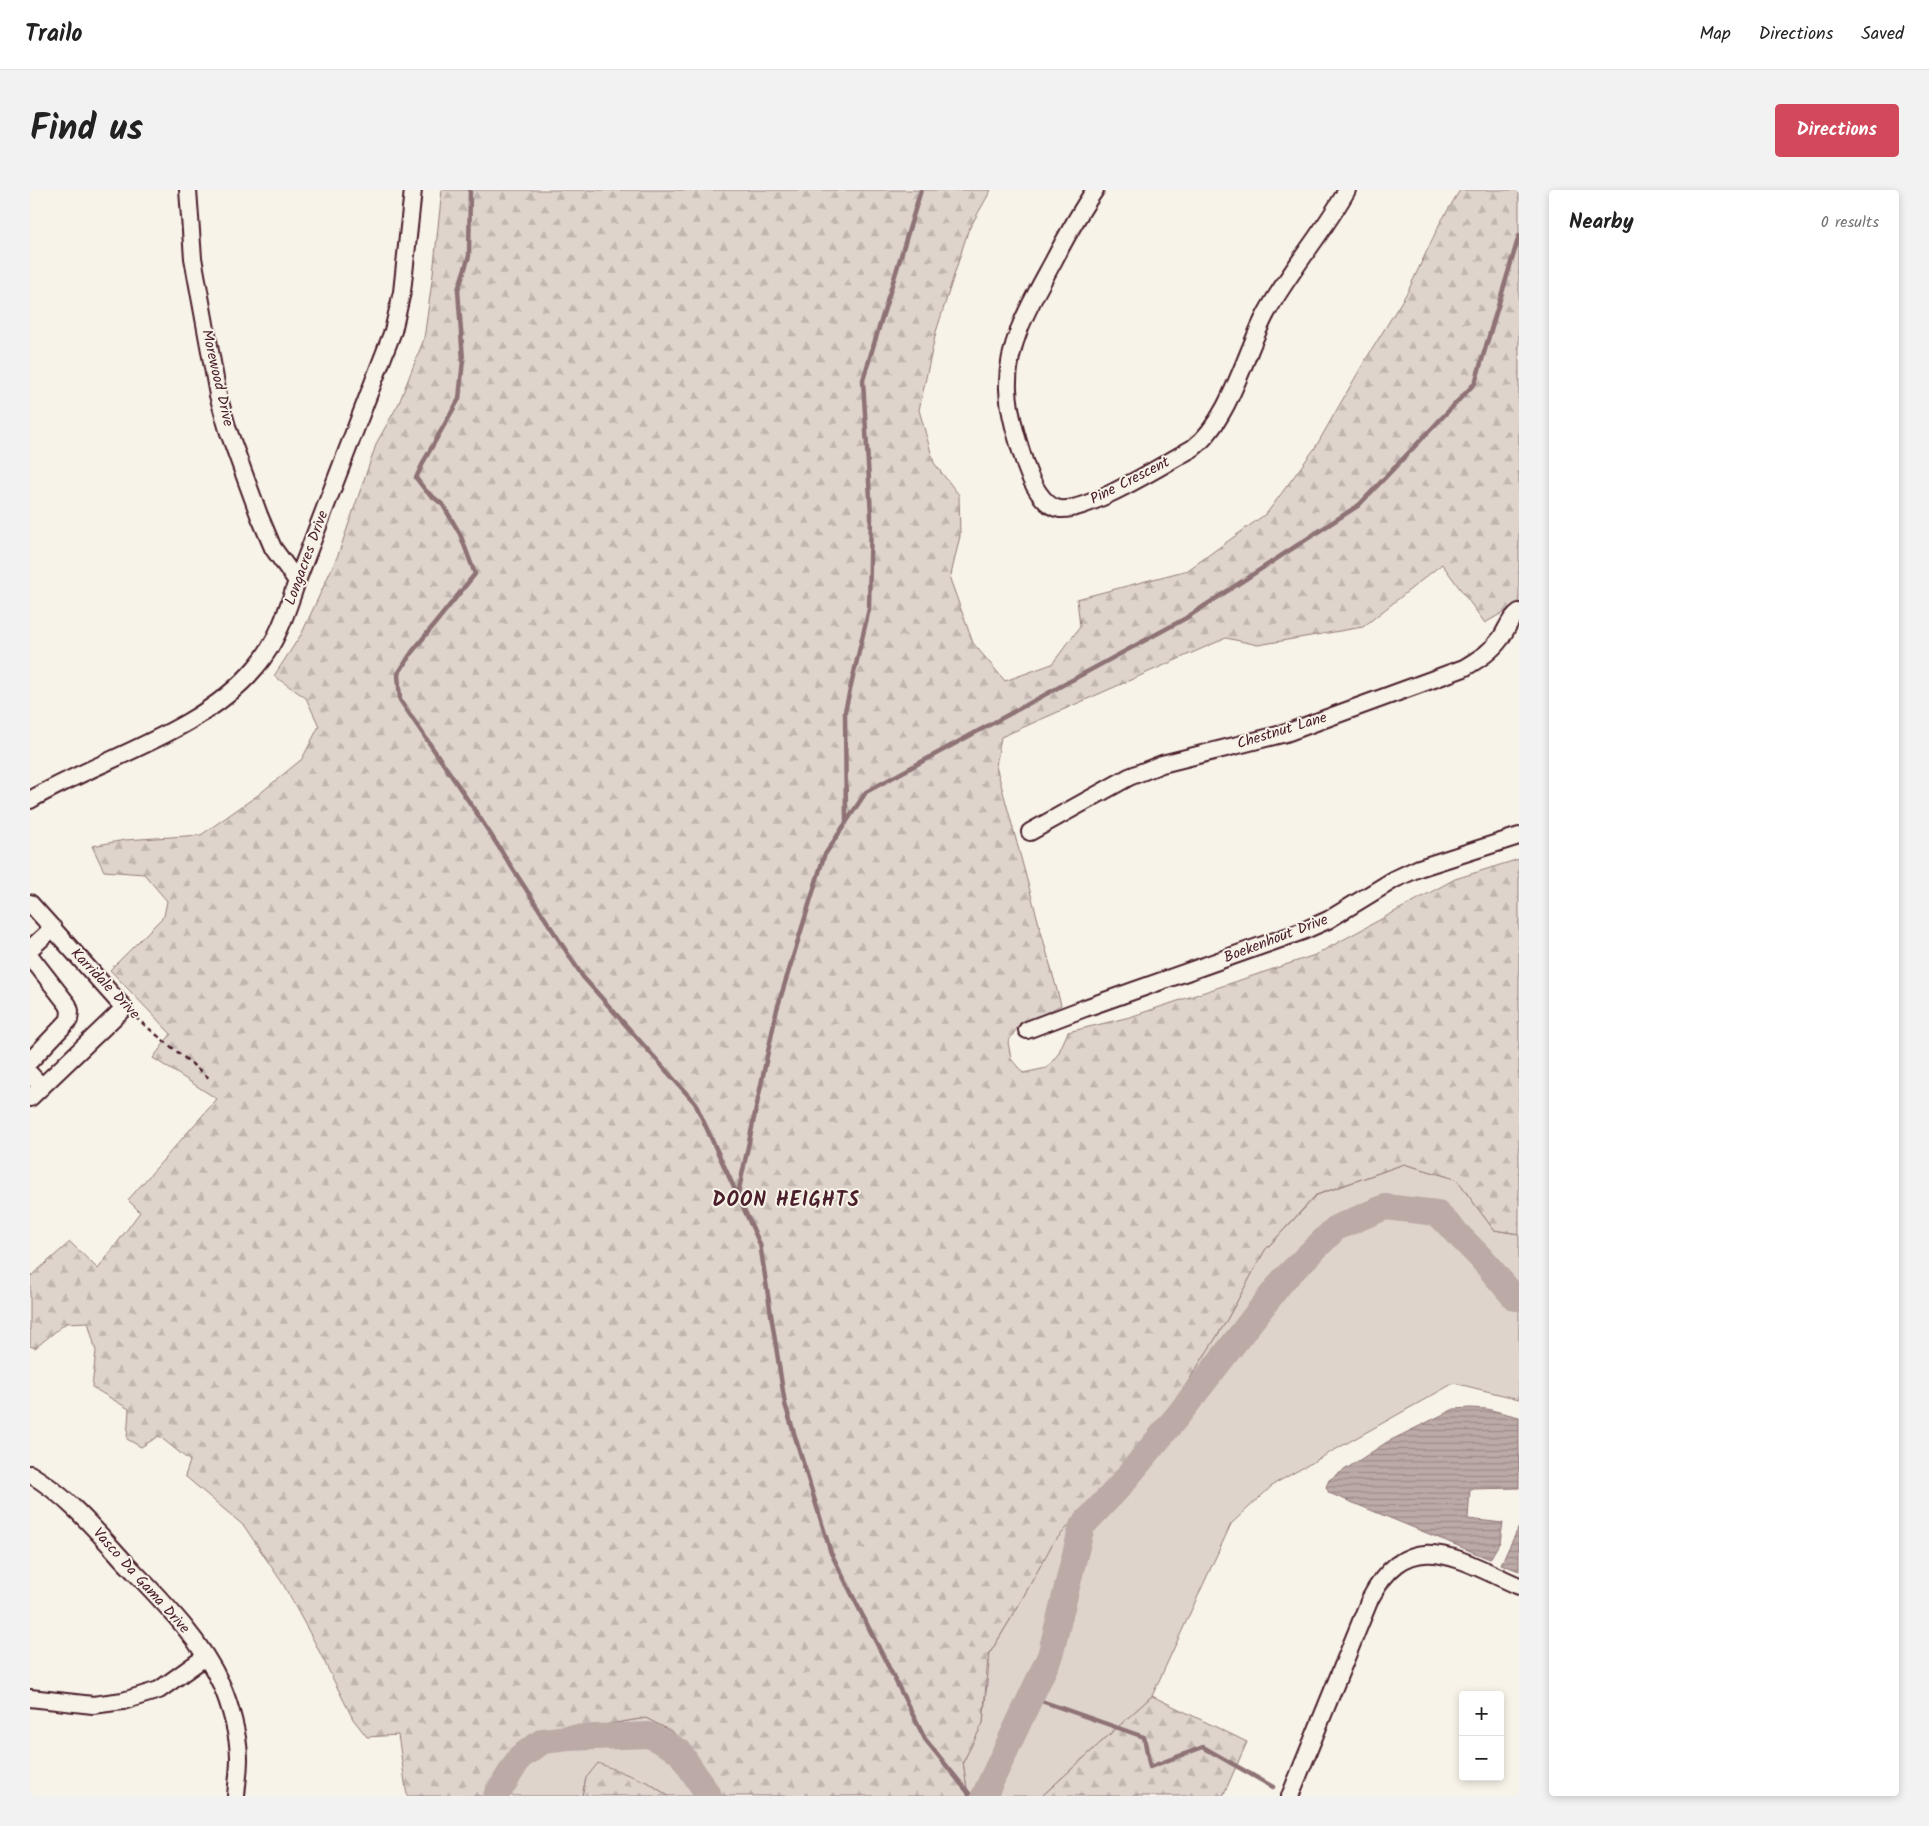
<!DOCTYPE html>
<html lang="en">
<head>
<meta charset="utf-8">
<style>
	body { margin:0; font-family:Kalam,sans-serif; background:#f2f2f2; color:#222 }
	.controls { position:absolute; right:15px; bottom:15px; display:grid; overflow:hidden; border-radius:5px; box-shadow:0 2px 8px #0003 }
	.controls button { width:45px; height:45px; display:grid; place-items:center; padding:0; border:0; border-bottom:1px solid #e0e0e0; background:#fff; color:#222; font:25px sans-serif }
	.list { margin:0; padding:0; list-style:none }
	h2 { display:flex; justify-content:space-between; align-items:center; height:65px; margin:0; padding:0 20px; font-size:21px }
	h2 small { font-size:16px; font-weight:400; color:#767676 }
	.map { position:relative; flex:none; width:1489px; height:1606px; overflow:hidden; border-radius:5px }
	header { display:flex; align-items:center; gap:30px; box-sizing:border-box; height:70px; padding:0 25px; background:#fff; border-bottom:1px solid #e0e0e0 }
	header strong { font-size:24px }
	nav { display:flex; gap:28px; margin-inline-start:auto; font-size:18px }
	.intro { display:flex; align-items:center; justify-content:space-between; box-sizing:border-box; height:120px; padding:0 30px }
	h1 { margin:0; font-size:35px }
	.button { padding:12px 22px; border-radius:5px; background:#d1495b; color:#fff; font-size:18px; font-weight:700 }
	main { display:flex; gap:30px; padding:0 30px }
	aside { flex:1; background:#fff; border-radius:5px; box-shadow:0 2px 8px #0003 }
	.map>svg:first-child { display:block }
	.grass { fill:#ded4cc; stroke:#947a7c }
	.forest { fill:url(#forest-firs); stroke:#947a7c }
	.water { fill:url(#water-rules); stroke:#8e7275 }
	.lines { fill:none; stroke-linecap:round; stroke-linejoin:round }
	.stream { stroke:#8e7275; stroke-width:4.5 }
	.river { stroke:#bcaaa7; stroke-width:26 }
	.minor-casing { stroke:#4a1f2b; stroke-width:20 }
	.path { stroke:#4a1f2b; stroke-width:2.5; stroke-dasharray:5 4; stroke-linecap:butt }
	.minor { stroke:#f7f3e8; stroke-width:16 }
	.labels { text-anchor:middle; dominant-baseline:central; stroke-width:4; stroke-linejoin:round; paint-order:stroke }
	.street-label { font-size:15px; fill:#4a1f2b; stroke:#f7f3e8 }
	.district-label { font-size:20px; font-weight:bold; letter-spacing:1px; fill:#4a1f2b; stroke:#f7f3e8 }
</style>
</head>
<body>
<header>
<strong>Trailo</strong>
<nav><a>Map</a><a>Directions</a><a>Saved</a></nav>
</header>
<div class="intro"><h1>Find us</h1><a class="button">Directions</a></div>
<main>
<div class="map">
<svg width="1489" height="1606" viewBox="0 0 1489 1606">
	<defs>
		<pattern id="forest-firs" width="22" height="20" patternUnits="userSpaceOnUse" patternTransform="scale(1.25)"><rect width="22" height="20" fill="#ded4cc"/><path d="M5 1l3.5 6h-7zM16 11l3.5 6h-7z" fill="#c0b6af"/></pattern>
		<pattern id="water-rules" width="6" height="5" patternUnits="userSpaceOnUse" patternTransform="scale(1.25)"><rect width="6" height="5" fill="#bcaaa7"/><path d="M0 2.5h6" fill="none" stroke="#9b8a88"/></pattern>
	</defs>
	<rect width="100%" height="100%" fill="#f7f3e8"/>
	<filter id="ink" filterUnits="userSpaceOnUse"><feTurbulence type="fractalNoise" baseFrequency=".02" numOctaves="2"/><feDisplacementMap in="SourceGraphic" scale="10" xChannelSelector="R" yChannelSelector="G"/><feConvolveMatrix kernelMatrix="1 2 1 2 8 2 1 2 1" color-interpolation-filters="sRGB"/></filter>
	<g filter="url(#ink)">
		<!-- grass -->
		<path class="grass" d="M1374,974L1426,989L1464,1040L1489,1044V1209L1424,1193L1244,1294L1201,1334L1122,1506L1012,1606H938L933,1572L953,1533L960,1463L986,1420L1023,1352L1129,1237L1194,1135L1235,1060L1287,1005Z
			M616,1528L643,1542L691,1606H638L619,1593L556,1588L552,1606H456L486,1562L506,1546Z"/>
		<!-- forest -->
		<path class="forest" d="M412,0H961L938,41L906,142L889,220L904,273L929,305L930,346L920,389L943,453L975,491L1022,474L1050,437L1047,409L1158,380L1237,323L1285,258L1333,174L1378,101L1410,33L1430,0H1489V413L1455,433L1412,374L1333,437L1228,455L1196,448L971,547L966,576L1031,815L987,838L978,852L981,869L993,883L1017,878L1028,864L1038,842L1100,827L1285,765L1425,689L1489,669V1044L1464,1040L1426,989L1374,974L1286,1005L1235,1060L1194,1135L1129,1237L1023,1353L986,1420L958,1466L953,1533L933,1572L938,1606H691L643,1542L616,1528L506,1546L486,1562L456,1606H377L368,1545L337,1547L323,1529L284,1451L253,1394L214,1336L155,1286L160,1271L129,1246L111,1257L97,1249L99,1219L62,1197L66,1161L58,1132L36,1133L5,1158L0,1156V1087L40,1052L68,1079L110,1022L98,1010L187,909L123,868L141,844L80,780L134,726L137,711L114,684L74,681L62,656L95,650L171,645L228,605L272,569L289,536L276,508L244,486L272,443L308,365L347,252L369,213L394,149L403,84Z
			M1122,1506L1217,1552L1193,1606H1012Z
			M568,1573L619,1593L638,1606H552L556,1588Z"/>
		<!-- water -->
		<path class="water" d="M1440,1218L1457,1219L1489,1227V1298L1440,1299L1438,1329L1473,1333L1470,1352L1460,1369L1299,1303L1296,1297L1299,1290L1357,1252L1424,1219Z
			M1489,1337V1381L1471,1374Z"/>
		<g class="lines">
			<!-- stream -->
			<path class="stream" d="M440,0L439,66L428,100L433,170L429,209L395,269L386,288L396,301L413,315L430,344L445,384L382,462L368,484L370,510L448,625L553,787L665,913L730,1054L755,1214L801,1363L895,1549L941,1606
				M816,632L815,521L839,419L841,325L833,190L891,0
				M708,1004L747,819L794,666L836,602L1156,428L1329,315L1445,193L1489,46
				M1000,1507L1114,1547L1120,1577L1173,1557L1243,1597"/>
			<!-- river -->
			<path class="river" d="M466,1606L490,1567L513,1551L538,1548L619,1545L649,1561L679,1606
				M954,1606L1020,1466L1052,1336L1089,1297L1149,1224L1253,1090L1306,1038L1355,1017L1407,1023L1452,1069L1485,1108H1489"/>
			<defs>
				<path id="minor" d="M158,0L163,68L188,205L198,240L229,325L243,358L267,391
					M1065,0C1049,23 1036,47 1023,72C1002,111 976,153 978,199C979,225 988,252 996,277C1001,291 1013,317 1030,319C1058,322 1136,273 1163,258C1200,230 1215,162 1237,122C1261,79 1293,43 1317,0
					M0,610C72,568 172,542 226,477C247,453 257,421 267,391L363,141L372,102L383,0
					M1000,642L1099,587L1132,574L1256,543L1434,478C1449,469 1461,462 1471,448C1477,439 1480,428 1489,422
					M0,713L94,818L0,908
					M0,759L23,738
					M0,766L38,815L40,821L39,830L0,871
					M997,840L1055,818L1273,741L1298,730L1365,689L1389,678L1489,646
					M0,884L12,897
					M0,1284C37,1306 64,1338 92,1369C128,1407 169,1446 191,1494C200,1514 209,1547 209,1568C209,1581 207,1593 206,1606
					M0,1508L63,1515L93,1511L129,1500L175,1467
					M1260,1606L1340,1409C1380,1332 1430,1371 1489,1396"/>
			</defs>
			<!-- minor casing -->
			<use href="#minor" class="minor-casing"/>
			<!-- path -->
			<path class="path" d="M105,827L179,888"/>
			<!-- minor -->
			<use href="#minor" class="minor"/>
		</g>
	</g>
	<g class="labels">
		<!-- street labels -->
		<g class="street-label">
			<text transform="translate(187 188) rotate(77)">Morewood Drive</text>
			<text transform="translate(1100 291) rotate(-27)">Pine Crescent</text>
			<text transform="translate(277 368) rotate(-70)">Longacres Drive</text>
			<text transform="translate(1252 541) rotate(-17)">Chestnut Lane</text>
			<text transform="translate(1246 749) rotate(-21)">Boekenhout Drive</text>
			<text transform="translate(75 794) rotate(46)">Karridale Drive</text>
			<text transform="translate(111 1391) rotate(48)">Vasco Da Gama Drive</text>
		</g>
		<!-- district labels -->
		<g class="district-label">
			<text x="756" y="1011">DOON HEIGHTS</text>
		</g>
	</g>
</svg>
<div class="controls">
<button>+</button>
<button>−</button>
</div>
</div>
<aside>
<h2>Nearby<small>0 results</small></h2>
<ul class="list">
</ul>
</aside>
</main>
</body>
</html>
